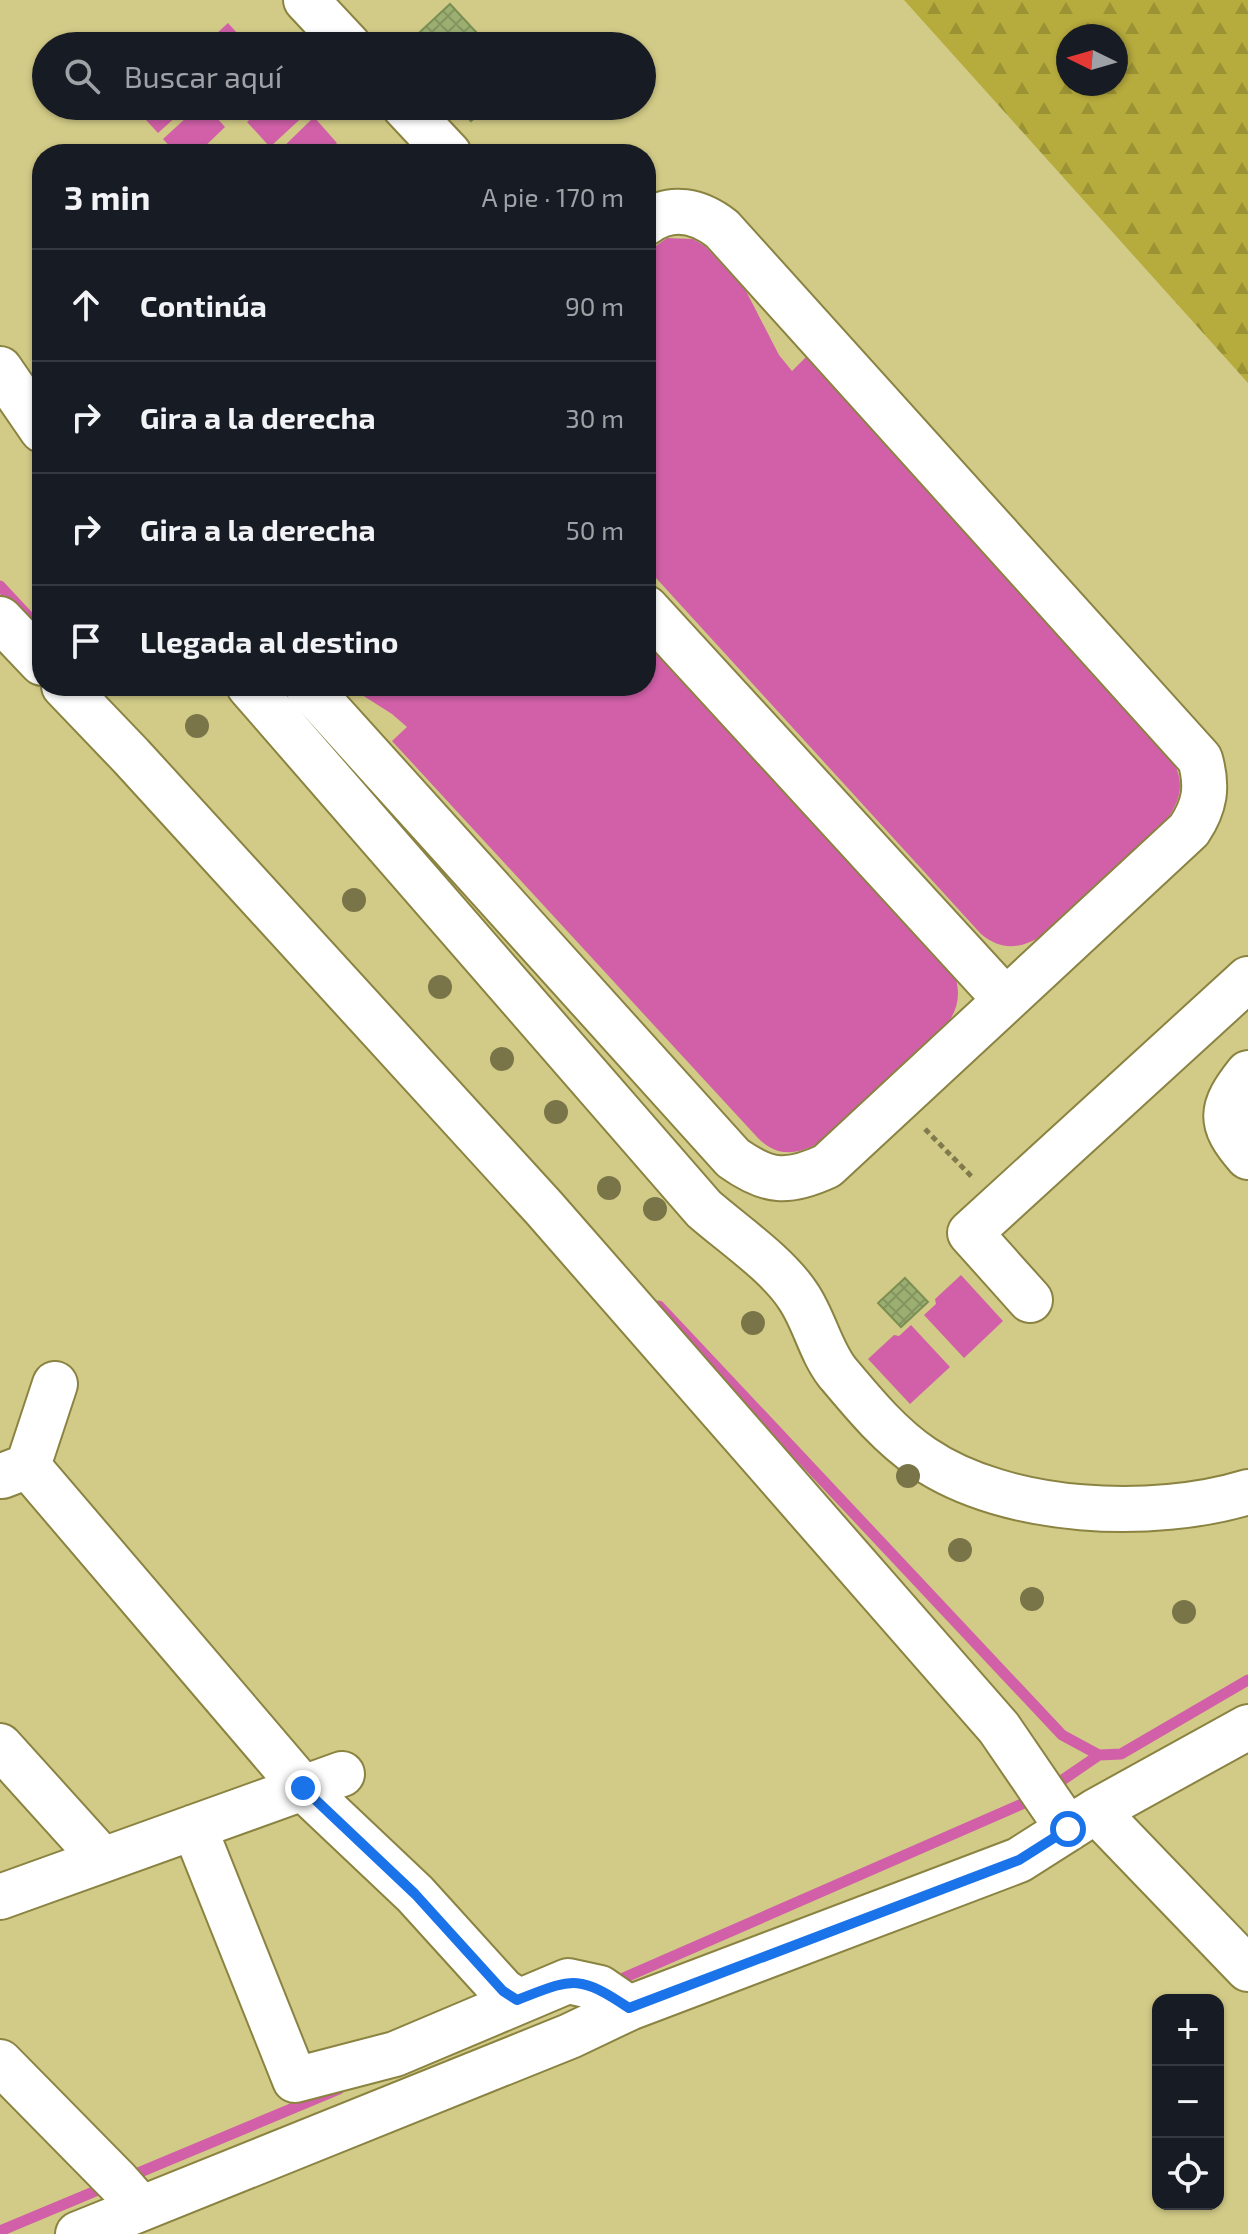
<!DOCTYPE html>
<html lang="es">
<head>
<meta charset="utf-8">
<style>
	body { margin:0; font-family:"Exo 2",sans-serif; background:#242831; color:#f1f3f6 }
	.controls { position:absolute; right:24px; bottom:24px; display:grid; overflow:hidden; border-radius:16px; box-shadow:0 2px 6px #0004 }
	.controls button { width:72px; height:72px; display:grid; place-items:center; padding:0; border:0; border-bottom:2px solid #363941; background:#171b24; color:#f1f3f6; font:40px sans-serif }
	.compass { position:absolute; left:1056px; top:24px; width:72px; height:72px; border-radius:50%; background:#171b24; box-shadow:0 2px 6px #0004; rotate:275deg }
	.stop { position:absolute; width:24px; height:24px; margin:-18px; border:6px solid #1a73e8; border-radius:50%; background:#fff }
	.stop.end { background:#1a73e8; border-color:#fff; box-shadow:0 2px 8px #0008 }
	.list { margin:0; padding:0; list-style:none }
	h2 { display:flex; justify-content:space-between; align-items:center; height:104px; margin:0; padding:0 32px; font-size:34px }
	h2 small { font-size:26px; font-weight:400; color:#9ea1a6 }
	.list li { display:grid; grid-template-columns:52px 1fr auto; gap:24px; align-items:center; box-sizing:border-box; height:112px; padding:0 32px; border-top:2px solid #363941 }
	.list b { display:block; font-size:30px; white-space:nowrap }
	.list em { font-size:26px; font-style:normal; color:#9ea1a6 }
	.icon { flex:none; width:44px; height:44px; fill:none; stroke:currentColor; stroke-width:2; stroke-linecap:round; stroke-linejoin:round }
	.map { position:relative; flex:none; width:1248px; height:2234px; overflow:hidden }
	.search { position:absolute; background:#171b24; box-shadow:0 2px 6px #0004; left:32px; top:32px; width:624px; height:88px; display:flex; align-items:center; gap:20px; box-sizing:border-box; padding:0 28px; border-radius:44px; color:#9ea1a6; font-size:30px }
	.panel { position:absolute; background:#171b24; box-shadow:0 2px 6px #0004; left:32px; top:144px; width:624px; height:552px; border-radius:32px }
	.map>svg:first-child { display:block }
	.forest { fill:url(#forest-firs); fill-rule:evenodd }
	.water { fill:#d160a8 }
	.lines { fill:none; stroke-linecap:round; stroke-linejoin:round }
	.stream { stroke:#d160a8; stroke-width:11 }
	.building { fill:url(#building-cross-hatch); stroke:#7b8f52; stroke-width:2 }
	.minor-casing { stroke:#8a8341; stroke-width:48 }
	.path { stroke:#807a4d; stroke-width:5; stroke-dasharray:6 4; stroke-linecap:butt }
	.minor { stroke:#fff; stroke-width:44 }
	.tree { fill:#797549 }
	.route { stroke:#1a73e8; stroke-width:10 }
</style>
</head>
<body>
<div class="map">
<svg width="1248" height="2234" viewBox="0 0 1248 2234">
	<defs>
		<pattern id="forest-firs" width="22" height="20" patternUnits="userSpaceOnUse" patternTransform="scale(2)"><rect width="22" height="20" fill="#b6ab3d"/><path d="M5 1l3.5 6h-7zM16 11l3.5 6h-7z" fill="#9b9234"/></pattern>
		<pattern id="building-cross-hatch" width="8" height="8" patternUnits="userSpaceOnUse" patternTransform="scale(2)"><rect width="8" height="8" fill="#9baf71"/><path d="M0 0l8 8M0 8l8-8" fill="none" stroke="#849560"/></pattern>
	</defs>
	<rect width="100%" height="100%" fill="#d2cb87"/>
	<!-- forest -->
	<path class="forest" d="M904,0H1248V383ZM1068,36H1116V84H1068Z"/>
	<!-- water -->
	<path class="water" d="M228,23L249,46H203Z
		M138,106H188L158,133L135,108Z
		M199,106H206L225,127L197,154H177L163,139Z
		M264,106H305L309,111L270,147L247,122Z
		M314,117L337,143L325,154H276Z
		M667,238L693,239L705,246L745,289L779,355L792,371L806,357L1175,765C1185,787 1179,802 1166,821L1042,936C1020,949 1001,951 981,934L646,567V253Z
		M646,634L955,975C961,996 958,1010 945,1027L821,1142C797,1155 777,1158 757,1137L392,741L407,727L392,714L348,686H646Z
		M961,1275L1003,1321L964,1358L924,1315L936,1304L935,1299Z
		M911,1325L950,1367L910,1404L868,1359L894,1335L899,1336Z"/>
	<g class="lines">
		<!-- stream -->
		<path class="stream" d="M0,586L27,615
			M659,1306L1062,1735L1099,1755L1121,1754L1248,1680
			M1058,1783L1099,1755
			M612,1983L1022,1804
			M126,2178L339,2089
			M0,2231L110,2185"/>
	</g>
	<!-- building -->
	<path class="building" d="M450,4L489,46H405Z
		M457,106H488L471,121Z
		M905,1278L928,1302L901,1327L878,1303Z"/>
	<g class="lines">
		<defs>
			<path id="minor" d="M306,0L349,46
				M404,106L449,154
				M0,369L42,430
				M646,608L1005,999
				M0,619L42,663
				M64,686L131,756L544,1208L999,1728L1068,1829
				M249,686L704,1209C734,1235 777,1264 798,1296C814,1319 820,1350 837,1372C863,1403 890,1436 923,1458C1007,1515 1153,1521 1248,1492
				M307,686L733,1158C768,1183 788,1184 827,1166L1189,830C1205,806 1208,787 1200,759L722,229C699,211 671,204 646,223
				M1248,1073C1220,1108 1218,1123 1248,1157
				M1030,1300L970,1233L1248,979
				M28,1466L303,1788L415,1894L503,1991L517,2000
				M2,1476L28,1466L55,1384
				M0,1746L103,1860
				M1096,1811L1248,1969
				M194,1827L295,2080L395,2054L568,1981L600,1988L629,2008
				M0,1897L342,1774
				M0,2062L118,2182L140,2207
				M78,2234L570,2036L629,2008L1019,1860L1096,1811L1248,1727"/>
		</defs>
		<!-- minor casing -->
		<use href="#minor" class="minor-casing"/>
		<!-- path -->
		<path class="path" d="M925,1129L974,1179"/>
		<!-- minor -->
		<use href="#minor" class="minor"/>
	</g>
	<!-- trees -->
	<g class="tree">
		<circle cx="197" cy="726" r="12"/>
		<circle cx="354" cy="900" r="12"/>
		<circle cx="440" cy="987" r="12"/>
		<circle cx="502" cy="1059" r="12"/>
		<circle cx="556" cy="1112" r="12"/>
		<circle cx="609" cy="1188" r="12"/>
		<circle cx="655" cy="1209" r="12"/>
		<circle cx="753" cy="1323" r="12"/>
		<circle cx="908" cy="1476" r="12"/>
		<circle cx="960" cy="1550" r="12"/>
		<circle cx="1032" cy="1599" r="12"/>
		<circle cx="1184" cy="1612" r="12"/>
	</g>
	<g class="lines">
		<!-- route -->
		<path class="route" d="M303,1788L415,1894L503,1991L517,2000C572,1979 577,1973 629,2008L1019,1860L1068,1829"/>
	</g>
</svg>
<div class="controls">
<button>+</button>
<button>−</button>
<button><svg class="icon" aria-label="locate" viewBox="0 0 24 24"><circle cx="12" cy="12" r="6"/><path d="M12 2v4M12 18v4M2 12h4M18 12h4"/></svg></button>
</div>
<svg class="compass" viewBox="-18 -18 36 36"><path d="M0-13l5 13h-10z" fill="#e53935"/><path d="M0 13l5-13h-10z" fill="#9ea1a6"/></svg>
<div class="stop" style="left:1068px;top:1829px"></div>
<div class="stop end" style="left:303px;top:1788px"></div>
<div class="search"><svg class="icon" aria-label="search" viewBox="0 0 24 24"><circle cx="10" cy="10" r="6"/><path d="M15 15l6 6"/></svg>Buscar aquí</div>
<section class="panel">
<h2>3 min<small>A pie · 170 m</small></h2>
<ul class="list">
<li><svg class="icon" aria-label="ahead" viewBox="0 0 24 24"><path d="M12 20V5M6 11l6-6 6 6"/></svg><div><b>Continúa</b></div><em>90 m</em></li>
<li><svg class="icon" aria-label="right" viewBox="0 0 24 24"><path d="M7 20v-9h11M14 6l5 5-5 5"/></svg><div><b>Gira a la derecha</b></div><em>30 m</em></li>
<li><svg class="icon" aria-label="right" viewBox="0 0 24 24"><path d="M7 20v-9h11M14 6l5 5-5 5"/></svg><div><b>Gira a la derecha</b></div><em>50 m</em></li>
<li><svg class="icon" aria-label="arrive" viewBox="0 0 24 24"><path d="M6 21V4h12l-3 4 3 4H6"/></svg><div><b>Llegada al destino</b></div></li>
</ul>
</section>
</div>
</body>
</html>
